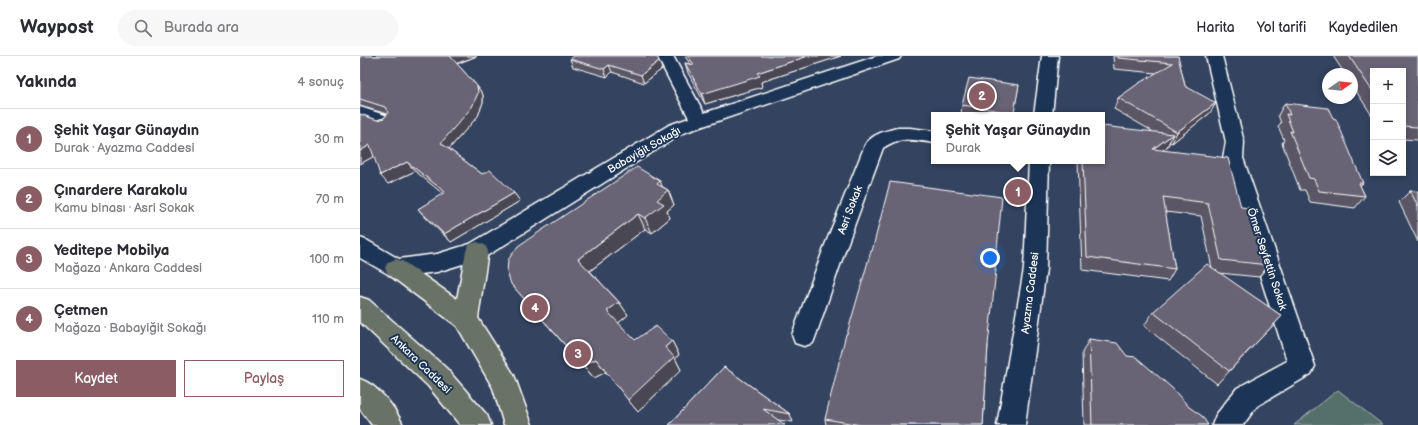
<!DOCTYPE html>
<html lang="tr">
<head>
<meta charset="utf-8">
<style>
	body { margin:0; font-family:"Balsamiq Sans",sans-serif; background:#f7f7f7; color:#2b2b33 }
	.controls { position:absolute; right:12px; top:12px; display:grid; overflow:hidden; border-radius:0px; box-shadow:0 2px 6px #0003 }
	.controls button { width:36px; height:36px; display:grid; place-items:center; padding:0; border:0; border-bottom:1px solid #e1e1e2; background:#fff; color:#2b2b33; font:20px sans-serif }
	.compass { position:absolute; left:962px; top:12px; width:36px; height:36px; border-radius:50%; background:#fff; box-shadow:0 2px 6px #0003; rotate:76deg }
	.you { position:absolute; left:630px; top:202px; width:14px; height:14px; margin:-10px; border:3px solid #fff; border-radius:50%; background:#1a73e8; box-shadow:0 0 0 6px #1a73e833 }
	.badge { display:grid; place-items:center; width:26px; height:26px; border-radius:50%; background:#8a5d65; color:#fff; font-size:13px; font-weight:700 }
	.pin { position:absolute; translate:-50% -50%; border:2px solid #fff; box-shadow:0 1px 4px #0006 }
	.popup { position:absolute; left:571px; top:56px; width:174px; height:52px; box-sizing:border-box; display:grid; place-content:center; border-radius:0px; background:#fff; filter:drop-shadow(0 1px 3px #0005); font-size:13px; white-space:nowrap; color:#7c7c81 }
	.popup b { font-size:15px; color:#2b2b33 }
	.popup::after { content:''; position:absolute; left:50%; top:100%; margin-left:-8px; border:8px solid transparent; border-top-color:#fff }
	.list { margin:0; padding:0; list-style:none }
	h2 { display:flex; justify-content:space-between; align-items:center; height:52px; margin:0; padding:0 16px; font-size:17px }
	h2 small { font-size:13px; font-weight:400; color:#7c7c81 }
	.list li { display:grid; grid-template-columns:26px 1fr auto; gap:12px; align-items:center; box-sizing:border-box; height:60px; padding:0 16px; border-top:1px solid #e1e1e2 }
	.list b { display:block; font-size:15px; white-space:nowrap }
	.list p { margin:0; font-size:13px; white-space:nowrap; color:#7c7c81 }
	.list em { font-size:13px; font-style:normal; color:#7c7c81 }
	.actions { display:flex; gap:8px; padding:12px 16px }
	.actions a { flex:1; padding:9px 0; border:1px solid #8a5d65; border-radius:0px; text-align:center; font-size:14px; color:#8a5d65 }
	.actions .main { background:#8a5d65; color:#fff }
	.icon { flex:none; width:22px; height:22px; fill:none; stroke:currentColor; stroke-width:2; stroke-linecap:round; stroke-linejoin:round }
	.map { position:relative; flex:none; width:1058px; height:369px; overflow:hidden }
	header { display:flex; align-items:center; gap:24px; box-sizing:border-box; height:56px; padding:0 20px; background:#fff; border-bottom:1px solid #e1e1e2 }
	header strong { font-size:19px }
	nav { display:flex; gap:22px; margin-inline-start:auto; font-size:14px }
	.search { width:280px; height:36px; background:#f7f7f7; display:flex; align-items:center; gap:10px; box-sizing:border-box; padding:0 14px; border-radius:22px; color:#7c7c81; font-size:15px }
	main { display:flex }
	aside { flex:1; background:#fff }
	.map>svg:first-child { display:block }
	.green { fill:#556f6b; stroke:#aab7b5 }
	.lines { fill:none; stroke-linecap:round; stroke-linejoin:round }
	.street-casing { stroke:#fff; stroke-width:3 }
	.secondary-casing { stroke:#fff; stroke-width:3 }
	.primary-casing { stroke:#fff; stroke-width:3 }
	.street { fill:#1d3557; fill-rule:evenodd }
	.secondary { fill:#1d3557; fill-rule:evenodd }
	.primary { fill:#697266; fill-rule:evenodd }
	.wall { fill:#5a5665; stroke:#fff }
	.shaded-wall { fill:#4a4653; stroke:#fff }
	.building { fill:#696476; stroke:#fff }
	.labels { text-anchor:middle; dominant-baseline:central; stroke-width:4; stroke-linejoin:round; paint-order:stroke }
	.street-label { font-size:11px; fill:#fff; stroke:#1d3557 }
</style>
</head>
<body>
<header>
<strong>Waypost</strong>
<div class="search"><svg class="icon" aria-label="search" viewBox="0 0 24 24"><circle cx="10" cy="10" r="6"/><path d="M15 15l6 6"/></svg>Burada ara</div>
<nav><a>Harita</a><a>Yol tarifi</a><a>Kaydedilen</a></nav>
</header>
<main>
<aside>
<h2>Yakında<small>4 sonuç</small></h2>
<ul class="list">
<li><span class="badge">1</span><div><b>Şehit Yaşar Günaydın</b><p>Durak · Ayazma Caddesi</p></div><em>30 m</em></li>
<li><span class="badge">2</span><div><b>Çınardere Karakolu</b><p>Kamu binası · Asri Sokak</p></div><em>70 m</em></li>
<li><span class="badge">3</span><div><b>Yeditepe Mobilya</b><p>Mağaza · Ankara Caddesi</p></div><em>100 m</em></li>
<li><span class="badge">4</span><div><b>Çetmen</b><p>Mağaza · Babayiğit Sokağı</p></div><em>110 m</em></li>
</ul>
<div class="actions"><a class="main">Kaydet</a><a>Paylaş</a></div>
</aside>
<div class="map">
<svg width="1058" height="369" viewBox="0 0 1058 369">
	<rect width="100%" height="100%" fill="#344360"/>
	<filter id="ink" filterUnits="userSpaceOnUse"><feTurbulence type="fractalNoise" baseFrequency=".025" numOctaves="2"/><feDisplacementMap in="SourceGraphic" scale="8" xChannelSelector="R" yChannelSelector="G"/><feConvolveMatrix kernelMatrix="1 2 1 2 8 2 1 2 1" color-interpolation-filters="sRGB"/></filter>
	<g filter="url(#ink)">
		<!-- green -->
		<path class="green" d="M978,334L1023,369H934Z"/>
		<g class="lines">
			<defs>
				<path id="street" d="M297,0H313L344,57L517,0H541L539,3L323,77L125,201L77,216L36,221L28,218L0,202V182L8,185L39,203L77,198L110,188L309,69L329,62Z
					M846,0H862L884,86L883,102L955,310L951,318L897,350L883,369H852L856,359L877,332L927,305L863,102L866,86Z
					M0,51L31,61L34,65L31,69L25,71L0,63Z
					M537,72H550L574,75V87C554,84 541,80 523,92L487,189L456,279L453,287L444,290L435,287L432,279L465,189L505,89C512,78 525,75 537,72Z"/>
				<path id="secondary" d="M682,0H698L692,59H674Z
					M669,105H689L686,213L665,369H637L664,213Z"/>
				<path id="primary" d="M117,186L125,189L128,195L118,262L154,319L172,369H144L133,332L97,270L28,218L25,212L28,206L36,203L44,206L97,243L106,195L109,189Z
					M0,241L9,244L86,312L127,359L131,369H100L68,330L0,266Z
					M0,323C19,330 35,351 43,369H12L0,353Z"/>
			</defs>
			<!-- street casing -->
			<use href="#street" class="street-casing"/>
			<!-- secondary casing -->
			<use href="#secondary" class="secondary-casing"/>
			<!-- primary casing -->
			<use href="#primary" class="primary-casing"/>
			<!-- street -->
			<use href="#street" class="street"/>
			<!-- secondary -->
			<use href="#secondary" class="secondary"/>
			<!-- primary -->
			<use href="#primary" class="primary"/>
		</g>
		<!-- wall -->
		<path class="wall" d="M0,0H117L97,8L117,30L123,39V46L118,60L89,93L122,118L154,137L160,145L91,186L66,162L58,153L83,138L55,115L28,128L14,100L0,108V58L17,64L24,62L27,58L0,50Z
			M325,0H481L401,26L402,31L345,48L328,17L325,7L330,8Z
			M753,0H818L825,30L850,57L812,87L810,86L807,91L802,94L881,151L909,209L899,221L859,217L922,260L857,328L784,270L793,256L852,212L841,160L805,156L815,213L808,225L722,214L718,105H742L792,75L754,53L758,42L796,17L754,13Z
			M973,0H1058V84L1043,83V15H1013V61L992,29V18H985Z
			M210,3L299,5L302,13L284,27L252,16L247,21L213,11Z
			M659,29L653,59H608L601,58L602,49Z
			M925,47L1003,127L1000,130L1005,140L995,152L950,146L945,134H940L922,87L924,84L918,70L921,67L918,59Z
			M303,131L308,134L314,149L307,155L310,162L292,177L285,173L230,215L259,246L268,259L258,267L275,284L312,285L319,299L315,302L321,314L278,356L246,316L234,322L151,228Z
			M1050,135L1058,136V186L1039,146Z
			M729,283L767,300L829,351L848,369H724L722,297Z
			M628,289L623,369H466L465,363Z
			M364,311L430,358L433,366L418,364L309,369Z"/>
		<!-- shaded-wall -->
		<path class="shaded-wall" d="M90,0H117L95,8Z
			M448,0H481L401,26L402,31L345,48L342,38L397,17Z
			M299,5L302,13L284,27L281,19Z
			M249,9L252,16L247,21L244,13Z
			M117,30L123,39V46L118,60L87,95L81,87Z
			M856,47L850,57L812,87L817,76Z
			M813,78L807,91L787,106L793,93Z
			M10,89L18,98L0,108V95Z
			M47,106L55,115L28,128L20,119Z
			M300,125L305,137L308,134L314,149L307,155L310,162L292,177L285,162L297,144V128Z
			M154,137L160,145L91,186L84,178Z
			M278,158L285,173L227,217L218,203Z
			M259,246L268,259L256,269L247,255Z
			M312,285L319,299L315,302L321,314L278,356L268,344L305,291Z
			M236,303L246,316L234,322L223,309Z"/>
		<!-- building -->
		<path class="building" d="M0,0H90L117,30L118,37L112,51L81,87L122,118L130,114L154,137L84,178L58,153L85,136L47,106L20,119L10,89L0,95V58L17,64L24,62L28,57L25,51L0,43Z
			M214,0H290L298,2L299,5L281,19L249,9L244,13L210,3Z
			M328,0H448L397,17L400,20L342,38L325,7L334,9Z
			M758,0H818L825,30L856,47L817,76L758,42L779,27L813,7L758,2Z
			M989,0H1058V71L1043,70V15H1013V36Z
			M609,22L659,29L654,57L602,49Z
			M925,47L968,52L973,62L976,63L1003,127H999L1005,140L959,135L954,123L949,122L930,75L933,76L926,58L930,59Z
			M742,70L813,78L793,93L868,102L881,151L890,152L909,209L861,204L848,147L803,141L815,213L727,201L723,105H742Z
			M277,111L300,125L297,128L308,134L297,144L304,148L285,162L278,158L218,203L259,246L247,255L275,284L296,270L312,285L305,291L314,301L268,344L236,303L223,309L151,228L147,216L148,204L158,190Z
			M530,126L642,141L635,214H636L628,289L623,369H501L465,363L486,278H487L511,195H512Z
			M1050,135L1058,136V150Z
			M847,208L922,260L869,315L793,256Z
			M729,283L757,287L767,300L776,301L812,332L829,351L842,360L848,369H732Z
			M364,311L430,358L403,353L425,369H309Z"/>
	</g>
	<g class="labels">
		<!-- street labels -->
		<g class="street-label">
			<text transform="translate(284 94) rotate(-30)">Babayiğit Sokağı</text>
			<text transform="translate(490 154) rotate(-69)">Asri Sokak</text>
			<text transform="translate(907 203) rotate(72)">Ömer Seyfettin Sokak</text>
			<text transform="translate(670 237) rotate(-83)">Ayazma Caddesi</text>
			<text transform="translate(61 308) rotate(44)">Ankara Caddesi</text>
		</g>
	</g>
</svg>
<div class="controls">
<button>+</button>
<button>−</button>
<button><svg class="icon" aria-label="layers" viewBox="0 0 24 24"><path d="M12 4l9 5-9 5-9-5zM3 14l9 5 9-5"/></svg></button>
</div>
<svg class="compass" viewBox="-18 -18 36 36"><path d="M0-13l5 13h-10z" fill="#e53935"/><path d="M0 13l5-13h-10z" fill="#7c7c81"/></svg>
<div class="you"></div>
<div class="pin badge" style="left:658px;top:136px">1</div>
<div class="popup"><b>Şehit Yaşar Günaydın</b>Durak</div>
<div class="pin badge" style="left:622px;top:40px">2</div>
<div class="pin badge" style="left:218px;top:298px">3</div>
<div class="pin badge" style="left:175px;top:252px">4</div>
</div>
</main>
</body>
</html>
